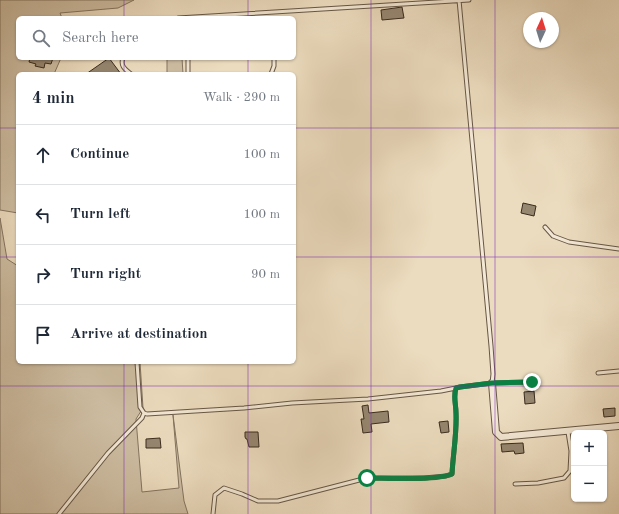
<!DOCTYPE html>
<html lang="en">
<head>
<meta charset="utf-8">
<style>
	body { margin:0; font-family:"Old Standard TT",serif; background:#f6f6f7; color:#1f2937 }
	.controls { position:absolute; right:12px; bottom:12px; display:grid; overflow:hidden; border-radius:6px; box-shadow:0 1px 3px #0004 }
	.controls button { width:36px; height:36px; display:grid; place-items:center; padding:0; border:0; border-bottom:1px solid #e0e1e3; background:#fff; color:#1f2937; font:20px sans-serif }
	.compass { position:absolute; left:523px; top:12px; width:36px; height:36px; border-radius:50%; background:#fff; box-shadow:0 1px 3px #0004; rotate:4deg }
	.stop { position:absolute; width:12px; height:12px; margin:-9px; border:3px solid #0b8043; border-radius:50%; background:#fff }
	.stop.end { background:#0b8043; border-color:#fff; box-shadow:0 1px 4px #0008 }
	.list { margin:0; padding:0; list-style:none }
	h2 { display:flex; justify-content:space-between; align-items:center; height:52px; margin:0; padding:0 16px; font-size:17px }
	h2 small { font-size:13px; font-weight:400; color:#747a83 }
	.list li { display:grid; grid-template-columns:26px 1fr auto; gap:12px; align-items:center; box-sizing:border-box; height:60px; padding:0 16px; border-top:1px solid #e0e1e3 }
	.list b { display:block; font-size:15px; white-space:nowrap }
	.list em { font-size:13px; font-style:normal; color:#747a83 }
	.icon { flex:none; width:22px; height:22px; fill:none; stroke:currentColor; stroke-width:2; stroke-linecap:round; stroke-linejoin:round }
	.map { position:relative; flex:none; width:619px; height:514px; overflow:hidden }
	.search { position:absolute; background:#fff; box-shadow:0 1px 3px #0004; left:16px; top:16px; width:280px; height:44px; display:flex; align-items:center; gap:10px; box-sizing:border-box; padding:0 14px; border-radius:6px; color:#747a83; font-size:15px }
	.panel { position:absolute; background:#fff; box-shadow:0 1px 3px #0004; left:16px; top:72px; width:280px; height:292px; border-radius:6px }
	.map>svg:first-child { display:block }
	.green { fill:#cebea3; stroke:#847460 }
	.building { fill:#968771; stroke:#392b1d }
	.lines { fill:none; stroke-linecap:round; stroke-linejoin:round }
	.lane-casing { stroke:#665746; stroke-width:5 }
	.street-casing { stroke:#665746; stroke-width:8 }
	.lane { stroke:#f3e8d5; stroke-width:3 }
	.street { stroke:#f3e8d5; stroke-width:6 }
	.route { stroke:#0b8043; stroke-width:5 }
	.grid { fill:none; stroke:#7b2cbf; stroke-width:1; stroke-opacity:0.55 }
</style>
</head>
<body>
<div class="map">
<svg width="619" height="514" viewBox="0 0 619 514">
	<rect width="100%" height="100%" fill="#ecdcbf"/>
	<filter id="stains"><feTurbulence type="fractalNoise" baseFrequency=".005" numOctaves="4"/><feColorMatrix values="0 0 0 0 .2 0 0 0 0 .09 0 0 0 0 .02 0 0 0 .5 -.17"/></filter>
	<radialGradient id="worn" r=".72"><stop offset=".6" stop-color="#630" stop-opacity="0"/><stop offset="1" stop-color="#630" stop-opacity=".3"/></radialGradient>
	<!-- green -->
	<path class="green" d="M0,0H134L118,8L60,13L62,18H18V58H61L54,74H18V213L0,210Z
		M182,58L183,74H167V59Z
		M0,218L7,259L18,266V362H140L143,408L136,419L142,492L179,488L173,415L184,501L188,514H0Z"/>
	<!-- building -->
	<path class="building" d="M402,7L404,18L382,20L381,10Z
		M30,58H53L51,64L45,63L44,68L35,66L36,64L29,62Z
		M109,58L121,74H86Z
		M523,203L536,206L534,216L521,213Z
		M534,391L535,403L525,404L524,392Z
		M368,405L369,413L388,411L389,422L371,424L372,432L363,433L361,419H364L362,406Z
		M615,408V416L604,417L603,409Z
		M448,421L449,432L441,433L439,422Z
		M245,432H258L259,447H249L247,439H246L245,437Z
		M160,438L161,448H146V439Z
		M523,443L524,453L515,454L514,451L502,452L501,444Z"/>
	<g class="lines">
		<defs>
			<path id="lane" d="M459,0L491,346L493,374L492,383
				M178,18L469,0
				M123,58C120,66 125,69 131,74
				M188,58V74
				M271,74L274,66V58
				M545,227L553,236L569,242L619,249
				M137,362L140,407L144,413L147,414L244,408L292,403L368,399L441,391L456,388
				M598,373L619,371
				M515,484L538,483L564,478L570,471L571,451L568,432
				M59,514L108,453L142,418L144,413
				M213,514L215,495L224,488L242,494L258,501H278L367,478H424L446,476L452,474C453,454 457,433 456,413C456,404 453,397 456,388L460,387L492,383L532,382"/>
			<path id="street" d="M492,383L496,432L501,437L619,426"/>
		</defs>
		<!-- lane casing -->
		<use href="#lane" class="lane-casing"/>
		<!-- street casing -->
		<use href="#street" class="street-casing"/>
		<!-- lane -->
		<use href="#lane" class="lane"/>
		<!-- street -->
		<use href="#street" class="street"/>
	</g>
	<g class="lines">
		<!-- route -->
		<path class="route" d="M367,478C386,478 436,481 452,474C453,454 457,433 456,413C456,404 453,397 456,388L460,387L492,383L532,382"/>
	</g>
	<!-- grid -->
	<path class="grid" d="M124,0V18M248,0V18M371,0V514M495,0V514M124,58V74M248,58V74M0,128H18M294,128H619M0,257H18M294,257H619M124,362V514M248,362V514M0,386H619"/>
	<rect width="100%" height="100%" filter="url(#stains)"/>
	<rect width="100%" height="100%" fill="url(#worn)"/>
</svg>
<div class="controls">
<button>+</button>
<button>−</button>
</div>
<svg class="compass" viewBox="-18 -18 36 36"><path d="M0-13l5 13h-10z" fill="#e53935"/><path d="M0 13l5-13h-10z" fill="#747a83"/></svg>
<div class="stop" style="left:367px;top:478px"></div>
<div class="stop end" style="left:532px;top:382px"></div>
<div class="search"><svg class="icon" aria-label="search" viewBox="0 0 24 24"><circle cx="10" cy="10" r="6"/><path d="M15 15l6 6"/></svg>Search here</div>
<section class="panel">
<h2>4 min<small>Walk · 290 m</small></h2>
<ul class="list">
<li><svg class="icon" aria-label="ahead" viewBox="0 0 24 24"><path d="M12 20V5M6 11l6-6 6 6"/></svg><div><b>Continue</b></div><em>100 m</em></li>
<li><svg class="icon" aria-label="left" viewBox="0 0 24 24"><path d="M17 20v-9H6M10 6l-5 5 5 5"/></svg><div><b>Turn left</b></div><em>100 m</em></li>
<li><svg class="icon" aria-label="right" viewBox="0 0 24 24"><path d="M7 20v-9h11M14 6l5 5-5 5"/></svg><div><b>Turn right</b></div><em>90 m</em></li>
<li><svg class="icon" aria-label="arrive" viewBox="0 0 24 24"><path d="M6 21V4h12l-3 4 3 4H6"/></svg><div><b>Arrive at destination</b></div></li>
</ul>
</section>
</div>
</body>
</html>
